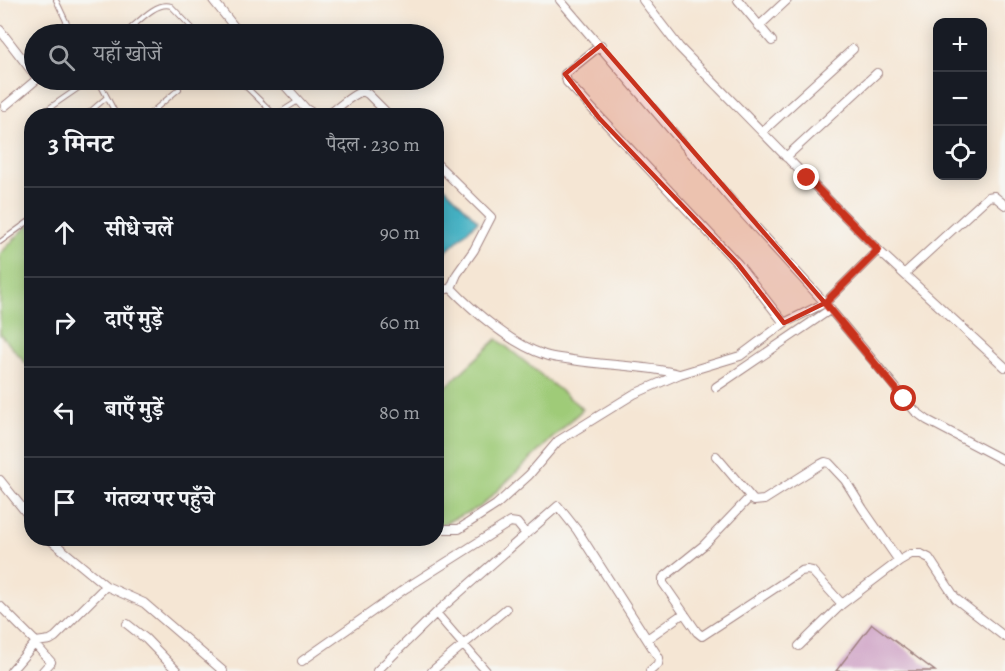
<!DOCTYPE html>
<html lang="hi">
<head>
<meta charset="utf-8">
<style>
	body { margin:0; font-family:Alegreya,"Noto Serif Devanagari",serif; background:#20242c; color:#f1f3f6 }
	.controls { position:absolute; right:18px; top:18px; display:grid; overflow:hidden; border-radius:12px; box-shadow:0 3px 15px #0003 }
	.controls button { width:54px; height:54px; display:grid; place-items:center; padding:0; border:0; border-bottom:2px solid #363941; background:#171b24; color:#f1f3f6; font:30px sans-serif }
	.stop { position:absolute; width:18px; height:18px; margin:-14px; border:4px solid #c8321e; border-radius:50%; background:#fff }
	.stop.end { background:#c8321e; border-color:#fff; box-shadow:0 2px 6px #0008 }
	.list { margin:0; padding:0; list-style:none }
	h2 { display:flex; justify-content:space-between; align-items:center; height:78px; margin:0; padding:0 24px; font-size:26px }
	h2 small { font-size:20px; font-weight:400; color:#9ea1a6 }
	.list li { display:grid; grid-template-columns:39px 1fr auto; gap:18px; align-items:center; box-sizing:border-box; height:90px; padding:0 24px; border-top:2px solid #363941 }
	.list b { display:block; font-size:22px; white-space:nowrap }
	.list em { font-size:20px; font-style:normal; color:#9ea1a6 }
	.icon { flex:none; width:33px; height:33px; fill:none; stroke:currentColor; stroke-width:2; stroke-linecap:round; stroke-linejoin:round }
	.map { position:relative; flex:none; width:1005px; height:671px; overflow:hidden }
	.search { position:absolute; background:#171b24; box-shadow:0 3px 15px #0003; left:24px; top:24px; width:420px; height:66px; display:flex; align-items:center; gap:15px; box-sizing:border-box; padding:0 21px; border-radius:33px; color:#9ea1a6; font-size:22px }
	.panel { position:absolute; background:#171b24; box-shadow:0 3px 15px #0003; left:24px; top:108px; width:420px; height:438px; border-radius:24px }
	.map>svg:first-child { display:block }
	.green { fill:#9fcb78; stroke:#747552; stroke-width:1.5 }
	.water { fill:#45b1c3; stroke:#486877; stroke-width:1.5 }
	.building { fill:#cb9ac1 }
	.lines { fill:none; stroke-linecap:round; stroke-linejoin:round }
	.service-casing { stroke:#a08280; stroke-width:6 }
	.minor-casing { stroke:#a08280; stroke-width:10 }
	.service { stroke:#fff; stroke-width:4 }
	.minor { stroke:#fff; stroke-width:8 }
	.route { stroke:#c8321e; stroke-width:8 }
	.marked { fill:#c8321e; fill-opacity:0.2; stroke:#c8321e; stroke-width:4.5; stroke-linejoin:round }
</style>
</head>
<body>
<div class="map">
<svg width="1005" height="671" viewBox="0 0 1005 671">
	<rect width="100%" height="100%" fill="#f6f6f2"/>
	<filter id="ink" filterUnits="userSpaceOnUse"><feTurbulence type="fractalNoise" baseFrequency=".0167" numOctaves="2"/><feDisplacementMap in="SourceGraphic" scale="12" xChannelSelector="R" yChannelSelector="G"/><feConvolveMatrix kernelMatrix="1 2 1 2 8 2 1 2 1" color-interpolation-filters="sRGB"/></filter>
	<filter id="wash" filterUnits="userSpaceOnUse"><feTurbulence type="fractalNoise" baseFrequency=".008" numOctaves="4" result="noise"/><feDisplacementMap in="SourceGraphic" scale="24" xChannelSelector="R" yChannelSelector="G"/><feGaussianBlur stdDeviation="1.35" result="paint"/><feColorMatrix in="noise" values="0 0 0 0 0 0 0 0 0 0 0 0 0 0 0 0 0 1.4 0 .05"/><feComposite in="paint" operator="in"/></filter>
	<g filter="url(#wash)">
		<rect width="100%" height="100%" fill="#f5e6d4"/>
		<!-- green -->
		<path class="green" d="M31,222V369L0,334V254Z
			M497,339L583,409L480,507L442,524H437V395Z"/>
		<!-- water -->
		<path class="water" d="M437,179L478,221L437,260V178Z"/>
		<g id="blocks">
			<!-- building -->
			<path class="building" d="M872,624L935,671H836Z"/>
		</g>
	</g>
	<g filter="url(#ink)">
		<use href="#blocks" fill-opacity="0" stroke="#a08280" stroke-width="1.5"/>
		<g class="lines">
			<defs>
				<path id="service" d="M56,0L72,34
					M124,34C136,25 155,1 171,6L198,34
					M98,80L117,116
					M239,80L273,113H279L298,101
					M42,113L90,80
					M85,116L107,97
					M147,116L179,89
					M0,242L32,219"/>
				<path id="minor" d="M213,0L240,34
					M560,0L732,201L825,303L915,411L927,420L1005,461
					M643,0L679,47L807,178L878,250L1005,367
					M738,0L772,41
					M759,26L787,0
					M0,30L34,74
					M601,45L565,74L567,82L738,264L784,323
					M280,80L306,109L318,116
					M5,106L36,80
					M325,116C339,109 348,96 363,91L368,94L390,116
					M762,132L853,49
					M786,157L877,73
					M436,163L491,217L474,250L457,274L451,288C474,312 513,345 545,355C553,358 564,358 572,360C608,366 644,365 679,374
					M905,273L988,197L994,196L1005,205
					M436,292L451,288
					M716,387L831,309
					M716,456L754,501L764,500L821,464L825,462L829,463L845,480L863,509L899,561
					M0,480L32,520
					M749,498L704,545L663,578V583L697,632L702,636L705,634L801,571L807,570L812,571L842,604
					M436,529H459L496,505L529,475L558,441L634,394L680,374L740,356L784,323L825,303L878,250
					M48,538L106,586L144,603L223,671
					M0,606L36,642
					M436,613L486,671
					M127,624L146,639L177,671
					M647,639L684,613
					M35,644L51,662L43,671
					M799,646L842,604L899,561L911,554H921L929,558L956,599L1005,637
					M302,661L406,588L510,522L517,523L526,534
					M11,671L36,642L50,640L55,637L106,586
					M377,671L436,613L558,506L577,530L659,658L658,664L650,671
					M432,671L506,609"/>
			</defs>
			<!-- service casing -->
			<use href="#service" class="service-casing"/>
			<!-- minor casing -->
			<use href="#minor" class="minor-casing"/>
			<!-- service -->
			<use href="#service" class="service"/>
			<!-- minor -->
			<use href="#minor" class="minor"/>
		</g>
	</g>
	<g class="lines" filter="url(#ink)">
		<!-- route -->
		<path class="route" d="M807,178L878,250L825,303L904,399"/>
	</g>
	<!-- marked area -->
	<path class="marked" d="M601,45L825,303L784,323L738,264L599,118L565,74Z"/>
</svg>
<div class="controls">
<button>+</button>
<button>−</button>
<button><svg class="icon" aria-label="locate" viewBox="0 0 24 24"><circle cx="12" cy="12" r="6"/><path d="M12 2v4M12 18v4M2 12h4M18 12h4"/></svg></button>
</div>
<div class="stop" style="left:904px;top:399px"></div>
<div class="stop end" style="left:807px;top:178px"></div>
<div class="search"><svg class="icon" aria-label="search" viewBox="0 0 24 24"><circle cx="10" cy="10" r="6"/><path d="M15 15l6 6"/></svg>यहाँ खोजें</div>
<section class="panel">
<h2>3 मिनट<small>पैदल · 230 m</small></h2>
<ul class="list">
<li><svg class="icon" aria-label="ahead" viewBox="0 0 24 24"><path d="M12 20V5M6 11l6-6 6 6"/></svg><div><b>सीधे चलें</b></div><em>90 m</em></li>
<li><svg class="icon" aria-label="right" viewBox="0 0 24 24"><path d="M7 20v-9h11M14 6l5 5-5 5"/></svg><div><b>दाएँ मुड़ें</b></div><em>60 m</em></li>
<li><svg class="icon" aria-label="left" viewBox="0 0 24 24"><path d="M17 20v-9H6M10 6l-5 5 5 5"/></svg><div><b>बाएँ मुड़ें</b></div><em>80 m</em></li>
<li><svg class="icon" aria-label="arrive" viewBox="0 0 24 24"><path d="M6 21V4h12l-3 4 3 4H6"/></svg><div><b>गंतव्य पर पहुँचे</b></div></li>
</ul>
</section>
</div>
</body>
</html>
